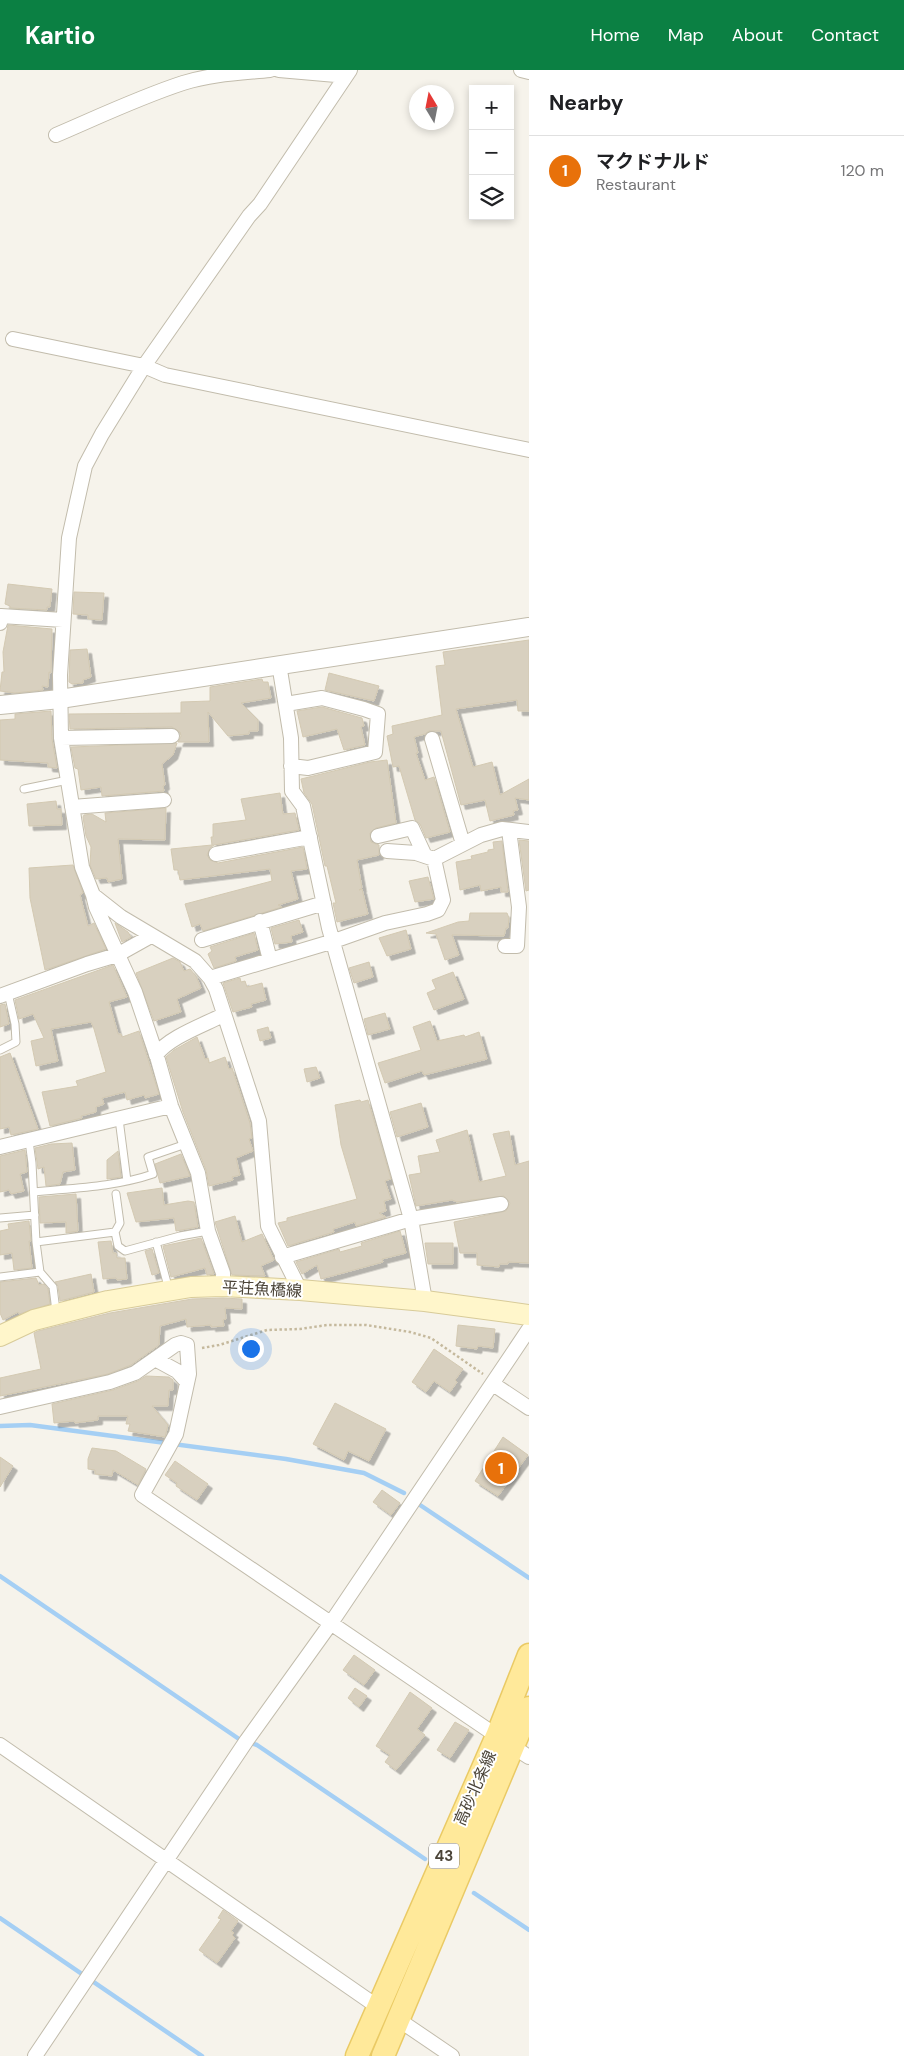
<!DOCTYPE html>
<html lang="en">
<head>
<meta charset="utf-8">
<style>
	body { margin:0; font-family:"DM Sans","Noto Sans JP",sans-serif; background:#f6f6f6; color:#202124 }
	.controls { position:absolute; right:15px; top:15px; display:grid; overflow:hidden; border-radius:0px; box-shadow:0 2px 8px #0003 }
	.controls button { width:45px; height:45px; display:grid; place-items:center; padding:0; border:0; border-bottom:1px solid #e0e0e0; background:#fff; color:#202124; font:25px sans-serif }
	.compass { position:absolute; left:409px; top:15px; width:45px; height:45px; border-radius:50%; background:#fff; box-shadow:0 2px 8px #0003; rotate:350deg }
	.you { position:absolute; left:250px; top:1278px; width:18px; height:18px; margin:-12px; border:4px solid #fff; border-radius:50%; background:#1a73e8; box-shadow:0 0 0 8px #1a73e833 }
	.badge { display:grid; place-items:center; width:32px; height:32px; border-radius:50%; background:#0b8043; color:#fff; font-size:16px; font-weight:700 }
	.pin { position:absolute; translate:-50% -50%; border:2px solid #fff; box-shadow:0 1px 5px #0006 }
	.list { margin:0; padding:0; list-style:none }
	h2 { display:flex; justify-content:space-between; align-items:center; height:65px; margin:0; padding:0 20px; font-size:21px }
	h2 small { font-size:16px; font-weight:400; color:#757577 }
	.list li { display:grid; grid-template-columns:32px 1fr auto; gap:15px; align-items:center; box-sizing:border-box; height:70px; padding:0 20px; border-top:1px solid #e0e0e0 }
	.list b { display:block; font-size:19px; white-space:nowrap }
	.list p { margin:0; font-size:16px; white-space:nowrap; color:#757577 }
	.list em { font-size:16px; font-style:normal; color:#757577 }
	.icon { flex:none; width:28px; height:28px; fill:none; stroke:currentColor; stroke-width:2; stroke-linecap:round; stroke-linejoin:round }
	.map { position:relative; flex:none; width:529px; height:1986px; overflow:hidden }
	header { display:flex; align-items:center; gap:30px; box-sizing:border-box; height:70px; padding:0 25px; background:#0b8043; color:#fff }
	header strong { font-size:24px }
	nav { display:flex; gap:28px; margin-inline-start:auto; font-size:18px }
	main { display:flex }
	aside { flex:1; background:#fff }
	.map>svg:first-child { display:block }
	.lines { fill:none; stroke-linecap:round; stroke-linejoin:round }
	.stream { stroke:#a5cff4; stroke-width:4.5 }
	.building { fill:#d8d0bf; stroke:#d3c9b2; filter:url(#shadow) }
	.service-casing { stroke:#c2bcac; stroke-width:9 }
	.minor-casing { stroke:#c2bcac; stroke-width:16 }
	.tertiary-casing { stroke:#c2bcac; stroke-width:20 }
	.secondary-casing { stroke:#d8cb99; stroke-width:22 }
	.primary-casing { stroke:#eaca65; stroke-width:25 }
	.path { stroke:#c5b99d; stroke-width:2.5; stroke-dasharray:2.5 2.5; stroke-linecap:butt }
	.service { stroke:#fff; stroke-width:7 }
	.minor { stroke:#fff; stroke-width:14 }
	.tertiary { stroke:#fff; stroke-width:18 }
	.secondary { stroke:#fff6cb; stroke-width:20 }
	.primary { stroke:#ffe99a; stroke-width:22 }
	.labels { text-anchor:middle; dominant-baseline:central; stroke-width:4; stroke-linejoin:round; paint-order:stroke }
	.shield { fill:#fff; stroke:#817c74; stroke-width:1 }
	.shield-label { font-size:15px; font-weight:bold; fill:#4b4438 }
	.street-label { font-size:16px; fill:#4b4438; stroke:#fff }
</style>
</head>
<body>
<header>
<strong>Kartio</strong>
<nav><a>Home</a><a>Map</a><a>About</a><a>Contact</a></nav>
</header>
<main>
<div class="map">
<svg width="529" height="1986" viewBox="0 0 529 1986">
	<defs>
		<filter id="shadow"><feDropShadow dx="4.5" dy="4.5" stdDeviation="0" flood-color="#0004"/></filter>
	</defs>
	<rect width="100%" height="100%" fill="#f6f3eb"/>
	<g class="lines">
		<!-- stream -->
		<path class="stream" d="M0,1356L30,1355L286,1389L364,1403L404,1423
			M420,1435L529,1508
			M0,1506L239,1669L257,1675L425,1789
			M474,1823L529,1860
			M0,1848L202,1986"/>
	</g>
	<!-- building -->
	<path class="building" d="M8,514L52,519L50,537H47V540L10,538V536L5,534Z
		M74,522L104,523L102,550L88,549V545L73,544Z
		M8,555L52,559L51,603L49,602L48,617L42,616L43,620L15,623L0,621L2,602H4L3,582Z
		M529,570V641H518L517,630L456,639L473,697L492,692L500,725L529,709V730L515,728L518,740L513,741L514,745L490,751L485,730L461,735L441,661H429L425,664L414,667L418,683H416L425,710L434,707L450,762L426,768L420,754L415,750L399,696L393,697L387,666L393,664L392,656L442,645L436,596L445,595L443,582Z
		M87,579L91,607L83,610V613L72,614L69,612L70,580Z
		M329,603L379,616L374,631L325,620Z
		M262,609L263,612H268L271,628L241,633L258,650V661H249V664L228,666L208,642L209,672H178L181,666L180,662L172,657L70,659L69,644L181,643V632L210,631V617Z
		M322,637L362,648L364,656L361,657L365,675L344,680L337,659L303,667L297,641Z
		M51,641L52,669L57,698L48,697V693L0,690V650L15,649V644Z
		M177,673L173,685L162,694L165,715L163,716L164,721L102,726L101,717L81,720L78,699L75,698L71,677Z
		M387,690L396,753L376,758L370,763L371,772L379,775V785L357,790L362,818L359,820L362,819L368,844L337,852L333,833H336L327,796H325L312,734L304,723L301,709L370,692Z
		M280,723L283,744L295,743L299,760L214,775L210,778L207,785L210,790L218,793L303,777L307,799L291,801L298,829L278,835L282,837L203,861L200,854L192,857L185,834L272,811L270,799L180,810L178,800H174L171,779L212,775L211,767H213V754L246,750L241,729Z
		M56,731L57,739H61L62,755L29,756L27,734Z
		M166,738L165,770L118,769L122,809L108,812L107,808L96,809L90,795L91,777L86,766L83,747L84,745L92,744L106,752L105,743Z
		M519,770L529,771V820L526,821Z
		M502,771L508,822H501V817L481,821L480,815L460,820L456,792L472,789L471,786L488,782V780L494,779L493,772Z
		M73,795L83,823L80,825L88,856L94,853L106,879L45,900L30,828L29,798Z
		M428,807L434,829L415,832L409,811Z
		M470,843H507L509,848L508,858H506L504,866L452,865L459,885L445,890L436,864L426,863L458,852L469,851Z
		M299,850L303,862L291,866L292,872L275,874L271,858Z
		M115,853L128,862L131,867L122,872Z
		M406,860L411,879L387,886L379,868Z
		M254,863L258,880L235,887L236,891L214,898L208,884L212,881L210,877Z
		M173,888L180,892L184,901L190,899L196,906L201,918L177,929L181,942L154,951L136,903Z
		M369,892L373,907L354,913L349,898Z
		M113,895L127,927L109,932L118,964H121L122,967L139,961L159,1024L145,1028L144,1025L127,1030L125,1022L102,1028L104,1034L96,1037V1042L81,1046L82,1048L50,1056L42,1022L78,1016L76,1011L106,1002L94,959L91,952L51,959L58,991L36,996L31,971L44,968L33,944L19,949L15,930Z
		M453,902L464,929L434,940L427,923L436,919L432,910Z
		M240,908L241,912L245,911L247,917L262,913L266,930L251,934L252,937L233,942L223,913Z
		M5,934L9,954L0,957V935Z
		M385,943L390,959L368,965L364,949Z
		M430,951L437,971L464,965L465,967L479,962L487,989L424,1005L422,1001L385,1013L378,993L421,980L413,957Z
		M268,957L271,968L260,971L257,960Z
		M197,967L205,989L208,988L209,993L225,987L229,999L232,998L250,1053L252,1068L249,1069L253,1081L236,1088L240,1105L232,1107L233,1110L209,1116L206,1100L183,1042L166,987L174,980Z
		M10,983L38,1059L11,1065L9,1057L0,1059V987Z
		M316,997L320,1008L307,1012L304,999Z
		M360,1030L361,1032L368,1030L391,1109L385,1111L391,1129L384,1131L386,1141L379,1143L386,1147L356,1156L355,1152L333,1159L334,1162L288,1176L278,1153L287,1151V1148L357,1129L341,1075L335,1035Z
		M421,1033L428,1057L397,1067L390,1042Z
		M467,1060L479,1112L506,1106L493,1064L509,1061L515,1095L529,1091V1193L508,1192V1194H500L499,1197L477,1195V1183H460L454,1152L506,1141L510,1133L504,1126L457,1132L452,1130L416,1136L409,1105L421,1103L418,1086L440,1082L436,1070Z
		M72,1073L75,1100L63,1102L60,1114L46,1116L44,1097L38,1099L35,1078L51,1074Z
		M25,1080L27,1102L20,1104L24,1121L11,1124L9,1120L0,1122V1086Z
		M118,1081L121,1107L107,1109V1090Z
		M181,1084L190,1106L160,1113L155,1094Z
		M162,1118L164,1135L188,1131L194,1132L198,1157L176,1161L174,1148L136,1152L127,1123Z
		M76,1124L78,1161L66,1163V1152L40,1153L39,1127Z
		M235,1146L242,1172L262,1164L274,1190L261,1196L265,1206L232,1205L215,1152Z
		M29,1151L31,1171H29L32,1198L14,1200L12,1183L0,1185V1161L9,1159L8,1154Z
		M400,1161L406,1183L382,1189L383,1192L321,1209L317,1195L302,1204L296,1192L339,1179L340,1182L362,1176L361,1173Z
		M201,1168L214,1204L207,1205L205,1198L171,1207L163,1176Z
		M111,1171L113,1183H116L117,1188H125L127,1209L117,1210L116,1208L103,1209L98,1172Z
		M425,1173H453V1194H428Z
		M152,1179L159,1203L152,1205L145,1181Z
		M91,1204L94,1222L60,1231L58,1216L55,1212Z
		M36,1208L39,1215L44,1214L48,1219L50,1234L19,1244L18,1242L3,1250L0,1243V1212Z
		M223,1228L242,1229V1239L225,1238L226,1249L223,1250L224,1256L211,1257V1255L187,1257L186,1249L160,1256L159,1275L131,1295L108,1304L0,1326V1308L41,1299L34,1263L38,1261L110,1243L192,1229Z
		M458,1255L495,1259L493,1278L478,1276L477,1279L456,1276Z
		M434,1279L463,1299L455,1310L457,1312L450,1322L434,1311L426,1322L412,1312Z
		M146,1306L169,1307L173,1310V1320H169L168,1336H152L168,1355L165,1367L128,1361L130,1354H126L128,1346H98V1350L75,1353L74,1351L54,1353L52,1334L113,1320L138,1311Z
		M335,1333L386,1359L369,1391L348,1381L344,1390L313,1374Z
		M503,1367L528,1385L498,1426L475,1411Z
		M92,1378L116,1381L146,1399L138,1415L113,1400L112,1406L95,1404V1400L88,1399V1389Z
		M0,1387L13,1396L0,1417Z
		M175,1391L208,1414L197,1430L176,1416L177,1413L165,1405Z
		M382,1420L400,1433L391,1445L373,1432Z
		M354,1585L375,1600L364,1615L343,1600Z
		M355,1618L367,1626L359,1637L348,1628Z
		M410,1622L432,1638L417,1659L425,1665L396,1700L385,1692L390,1685L376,1676Z
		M455,1652L469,1660L450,1688L437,1680Z
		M223,1840L238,1851L231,1861L234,1863L232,1865L235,1868L217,1893L199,1880L221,1849L218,1848Z"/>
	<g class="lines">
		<defs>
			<path id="service" d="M24,719L68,710
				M0,980L16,972L15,954L8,923
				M119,1049L127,1111
				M29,1071L32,1093L36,1172L40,1202L53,1217L56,1241
				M34,1122C74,1118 115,1117 153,1104L148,1087L186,1074
				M0,1148L35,1145
				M115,1162L120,1153L116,1124
				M36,1172L115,1162L118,1176L125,1181L180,1166L208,1161
				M156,1172L169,1220
				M0,1207L40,1202"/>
			<path id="minor" d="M279,0L336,5L344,9
				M521,0L529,2
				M56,65C98,47 140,27 183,13C212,4 241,3 270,0
				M13,269L144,296L165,305L529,380
				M0,553L1,546L63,550
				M279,594L291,668L292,721L303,736L329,858L411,1149L425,1231
				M286,634L322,628L364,639L378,644L375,682L308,698L291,696
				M61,668L172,666
				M432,669L463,774
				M72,737L164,730
				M378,766L412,758L425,786
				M387,781L416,783L434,789L481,765L502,759L529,762
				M216,784L310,767
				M93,825L96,837L135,922L158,990L171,1036L198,1103L208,1161L223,1203V1216
				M260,851L270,890
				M202,870L324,833
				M505,876H517L519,837L509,760
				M210,908L334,871L385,853L427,844L438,840L443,830L434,789
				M0,926L87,894L117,885L151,866
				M156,985C169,967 204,955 223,945
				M0,1077L171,1036
				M282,1187L411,1149L501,1134
				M300,1220L268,1156L259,1051L216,919L210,908L195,891L121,847L93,825L82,797L61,668L60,605L69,468L85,396L102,364L144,296L249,146L260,134L350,0
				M155,1289L177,1301L187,1312
				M493,1314L529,1338
				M0,1337L110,1312L135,1303L175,1275L181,1273L187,1275L189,1304L176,1364L142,1425L497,1666
				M0,1675L378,1937
				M512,1676L529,1687
				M399,1950L452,1986
				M35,1986L247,1670L331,1553L529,1259"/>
			<path id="tertiary" d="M0,635L60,629L529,557"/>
			<path id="secondary" d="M0,1266L34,1250L108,1231L191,1217L223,1216L300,1220L425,1231L529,1245"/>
			<path id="primary" d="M357,1986L497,1666L529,1585
				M383,1986L529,1638"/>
		</defs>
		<!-- service casing -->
		<use href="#service" class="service-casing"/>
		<!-- minor casing -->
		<use href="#minor" class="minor-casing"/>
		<!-- tertiary casing -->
		<use href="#tertiary" class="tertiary-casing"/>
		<!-- secondary casing -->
		<use href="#secondary" class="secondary-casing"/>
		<!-- primary casing -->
		<use href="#primary" class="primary-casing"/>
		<!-- path -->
		<path class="path" d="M202,1278L219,1275L267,1260L300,1259L327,1255H366L410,1262L431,1268L483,1304"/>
		<!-- service -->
		<use href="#service" class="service"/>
		<!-- minor -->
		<use href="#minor" class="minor"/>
		<!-- tertiary -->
		<use href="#tertiary" class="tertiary"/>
		<!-- secondary -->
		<use href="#secondary" class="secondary"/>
		<!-- primary -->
		<use href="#primary" class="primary"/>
	</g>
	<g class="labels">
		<!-- shield labels -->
		<rect class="shield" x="429" y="1773.5" width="30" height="25" rx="4"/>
		<g class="shield-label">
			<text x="444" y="1786">43</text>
		</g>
		<!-- street labels -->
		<g class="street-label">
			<text transform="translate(262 1219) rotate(3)">平荘魚橋線</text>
			<text transform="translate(475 1718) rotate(-66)">高砂北条線</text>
		</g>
	</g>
</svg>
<div class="controls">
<button>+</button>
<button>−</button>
<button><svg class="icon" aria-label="layers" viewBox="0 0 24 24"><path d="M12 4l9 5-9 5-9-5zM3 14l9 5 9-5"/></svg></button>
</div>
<svg class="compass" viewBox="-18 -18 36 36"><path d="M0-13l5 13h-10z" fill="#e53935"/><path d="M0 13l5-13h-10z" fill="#757577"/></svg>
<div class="you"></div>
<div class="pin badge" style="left:501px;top:1398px;background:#e8710a">1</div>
</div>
<aside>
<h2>Nearby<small></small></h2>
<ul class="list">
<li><span class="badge" style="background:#e8710a">1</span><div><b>マクドナルド</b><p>Restaurant</p></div><em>120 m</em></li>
</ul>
</aside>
</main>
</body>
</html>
